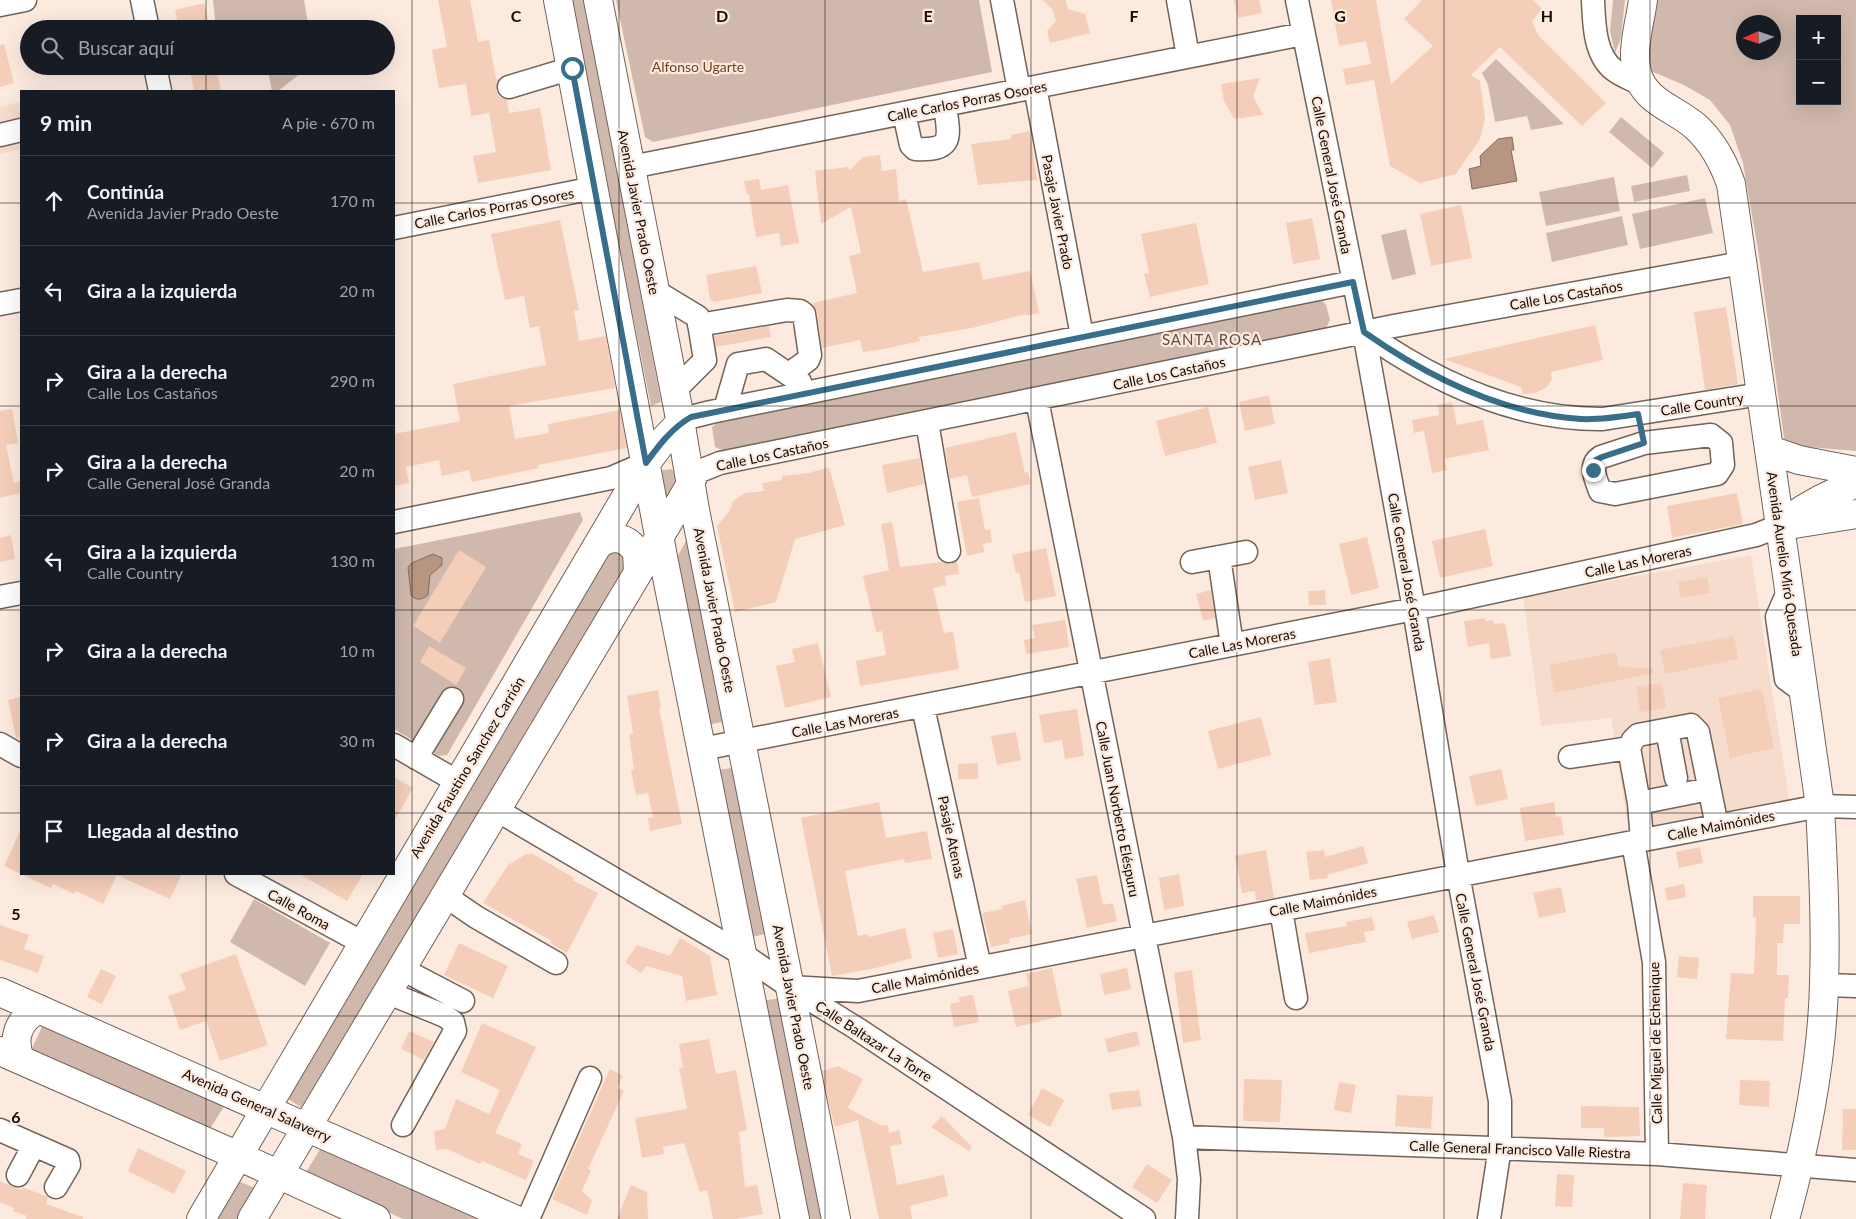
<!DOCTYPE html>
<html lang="es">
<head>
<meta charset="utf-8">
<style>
	body { margin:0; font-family:Lato,sans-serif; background:#20242c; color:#f1f3f6 }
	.controls { position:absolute; right:15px; top:15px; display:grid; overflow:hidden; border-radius:0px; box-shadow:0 5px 20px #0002 }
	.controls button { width:45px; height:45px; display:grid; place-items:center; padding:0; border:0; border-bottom:1px solid #363941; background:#171b24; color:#f1f3f6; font:25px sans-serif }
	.compass { position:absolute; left:1736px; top:15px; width:45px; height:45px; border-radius:50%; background:#171b24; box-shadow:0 5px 20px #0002; rotate:267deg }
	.stop { position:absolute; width:15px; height:15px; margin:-11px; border:4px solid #386e89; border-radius:50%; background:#fff }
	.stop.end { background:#386e89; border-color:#fff; box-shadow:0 1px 5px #0008 }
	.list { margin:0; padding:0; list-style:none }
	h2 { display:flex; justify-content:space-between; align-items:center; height:65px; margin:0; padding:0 20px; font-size:21px }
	h2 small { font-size:16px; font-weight:400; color:#9ea1a6 }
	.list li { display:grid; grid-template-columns:32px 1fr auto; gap:15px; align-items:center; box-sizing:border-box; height:90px; padding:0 20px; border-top:1px solid #363941 }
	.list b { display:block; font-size:19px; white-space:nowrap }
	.list p { margin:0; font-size:16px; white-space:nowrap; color:#9ea1a6 }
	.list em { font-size:16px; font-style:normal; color:#9ea1a6 }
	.icon { flex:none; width:28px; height:28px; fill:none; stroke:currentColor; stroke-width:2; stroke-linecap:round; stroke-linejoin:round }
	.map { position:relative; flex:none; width:1856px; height:1219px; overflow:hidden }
	.search { position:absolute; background:#171b24; box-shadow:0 5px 20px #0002; left:20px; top:20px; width:375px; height:55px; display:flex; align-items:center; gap:12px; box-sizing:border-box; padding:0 18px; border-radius:28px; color:#9ea1a6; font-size:19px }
	.panel { position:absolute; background:#171b24; box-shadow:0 5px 20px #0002; left:20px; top:90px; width:375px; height:785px; border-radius:0px }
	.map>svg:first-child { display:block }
	.built { fill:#f6dccc }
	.green { fill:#d0b9ac; fill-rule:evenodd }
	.water { fill:#b89580; stroke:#866c5c }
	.building { fill:#f4ceb8 }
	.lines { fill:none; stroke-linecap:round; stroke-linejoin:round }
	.minor-casing { stroke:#736359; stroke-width:25 }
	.major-casing { stroke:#736359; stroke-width:30 }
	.minor { stroke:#fff; stroke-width:22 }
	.major { stroke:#fff; stroke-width:28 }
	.route { stroke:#386e89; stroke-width:6 }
	.grid { fill:none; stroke:#110b07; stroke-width:1; stroke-opacity:0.55 }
	.labels { text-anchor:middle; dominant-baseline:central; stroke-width:4.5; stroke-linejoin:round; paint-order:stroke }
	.park-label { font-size:14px; fill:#703f1e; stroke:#fdeadf }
	.street-label { font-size:14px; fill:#110b07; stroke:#fdeadf }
	.neighbourhood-label { font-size:15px; letter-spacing:1px; fill:#5e4f45; stroke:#fdeadf }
	.grid-label { font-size:16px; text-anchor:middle; font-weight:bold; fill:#110b07; stroke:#fdeadf; stroke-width:4.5; stroke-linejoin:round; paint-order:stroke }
</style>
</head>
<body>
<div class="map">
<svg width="1856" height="1219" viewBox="0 0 1856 1219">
	<rect width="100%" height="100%" fill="#fdeadf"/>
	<!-- built -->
	<path class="built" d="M21,102V149L0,154V107Z
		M1751,555L1789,799L1629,832L1611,718L1541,726L1523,597Z"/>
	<!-- green -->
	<path class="green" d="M213,0H304L309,29H216Z
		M570,0H585L661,402L651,406Z
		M616,0H979L992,72L653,142L645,137Z
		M1613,0H1625L1621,38L1615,53L1610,31Z
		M1655,0H1856V451L1785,445L1759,256L1743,163L1730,125L1710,100L1684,85L1646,69ZM1800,19H1837V101H1800ZM1744,22H1774V52H1744Z
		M1496,59L1564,124L1531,130L1527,116L1495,122L1488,85L1482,73Z
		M267,66H310L278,91H272Z
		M1621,117L1664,153L1652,168L1609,132Z
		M1687,175L1690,191L1634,202L1631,186Z
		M1614,177L1620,211L1546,226L1539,192Z
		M1705,198L1713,233L1640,249L1632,214Z
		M1622,216L1628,245L1552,262L1546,233Z
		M1406,229L1416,274L1392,280L1381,235Z
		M1321,299L1326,305L1330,320L1325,330L724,451L715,447L712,427L718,422Z
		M671,469L676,475L677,483L668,497L661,493L660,475L663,470Z
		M580,512L583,520L447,755L439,756L394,729V549Z
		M689,535L727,721L702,726L674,563Z
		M613,547H625L630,565L305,1110L288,1099L606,555Z
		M736,767L773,932L752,937L715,771Z
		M254,899L330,943L305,986L230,942Z
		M782,998L826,1219H804L761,1001Z
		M46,1018L230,1097L208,1132L29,1055Z
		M325,1141L497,1219H403L305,1174Z
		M231,1178L257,1189L239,1219H206Z"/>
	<!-- water -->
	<path class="water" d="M1512,137L1514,150H1511L1517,181L1472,189L1469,169L1481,166L1480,156L1498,139Z
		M433,554L442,558V565L430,575L428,595C422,600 416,601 411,595L408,567L412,563Z"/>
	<!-- building -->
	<path class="building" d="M438,0H470L478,42L489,40L496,79L499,78L496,90L500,97L507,100L509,113L540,108L551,170L478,183L473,156L496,152L489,113L471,116L466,84L439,88L432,50L447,47Z
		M1042,0H1066L1068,9L1085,14L1090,33L1050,43L1047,31L1056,21L1052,9Z
		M1234,0H1259L1262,13L1238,18Z
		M1331,0H1376L1391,84L1433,46L1404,19L1422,0H1533L1542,9L1532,21L1538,35L1606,103L1582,126L1500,47L1471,75L1480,81L1485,119L1480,139L1456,174L1420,183L1390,166L1374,80L1346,85L1343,69L1371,64L1366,41L1339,46Z
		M204,3L210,29H179L175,10Z
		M4,44L14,83L0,87V45Z
		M189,66H216L221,91H194Z
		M1260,78L1253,96L1263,115L1234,119L1224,101L1221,84Z
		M1030,131L1037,180L978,185L971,144L1011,139V135Z
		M880,155L882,171L896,169L899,201L906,199L923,272L979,262L983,280L1030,271L1039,313L1026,316V314L972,328L919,337L920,341L884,349L863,352L860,340L822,348L817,312L813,303L857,293L849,256L861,253L851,207L821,224L815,171L848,167L850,170L863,157Z
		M759,179L761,190L788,185L799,243L781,246L779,233L756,237L749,194H747L744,181Z
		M1461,205L1472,258L1431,266L1420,214Z
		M1312,218L1320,259L1293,264L1286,223Z
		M560,220L579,310L574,311L579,341L606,336L615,388L509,406L515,439L549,433L548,424L620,410L627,448L538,465L539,468L472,482L469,470L442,476L439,460L406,467L409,483L394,486V434L460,421L453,384L546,365L539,326L530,328L524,296L505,300L491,234Z
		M1196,223L1209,284L1150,297L1144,274L1149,273L1141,234Z
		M756,266L762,293L714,302L710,299L706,275Z
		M1726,307L1738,384L1705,390L1694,312Z
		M1595,325L1603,360L1551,372L1552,379L1547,387L1535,393L1523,394L1521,387L1444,359Z
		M769,326L771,337L716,347L714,336Z
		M1269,395L1275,424L1245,431L1239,402Z
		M1452,402L1457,425L1483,420L1489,450L1444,459L1447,470L1432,473L1424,431L1414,433L1412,420L1439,415L1438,405Z
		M1208,407L1217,443L1165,456L1156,421Z
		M12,409L18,443L6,445L14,483L21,481V493L0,498V411Z
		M1016,432L1025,473L1028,472L1031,484L972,497L967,475L950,479L945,448Z
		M920,458L924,484L887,493L882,465Z
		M1281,460L1288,493L1255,500L1248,467Z
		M829,467L845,525L795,539L776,602L735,612L717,526L730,510L733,501L745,493L764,491L762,483L782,480V476L809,473Z
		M1737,493L1743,524L1672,538L1667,506Z
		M979,498L985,530L990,529L992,542L983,544L984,552L967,556L957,502Z
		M892,522L900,567L942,562L951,564L957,561L959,574L945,576L946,585L933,588L944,633L953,631L959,669L860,686L856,661L886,655L882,631L876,632L863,576L889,570L881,524Z
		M1485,529L1493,566L1440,578L1432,541Z
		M11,535L15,559L0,562V538Z
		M1367,537L1379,588L1351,595L1339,544Z
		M1046,548L1056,596L1025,602L1019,572L1016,573L1012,555Z
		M459,550L486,567L440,643L413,626Z
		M1707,577L1710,593L1681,598L1678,582Z
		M1211,590L1215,618L1203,621L1196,594Z
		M1325,590L1326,605H1309L1308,591Z
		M1485,618V621L1493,620L1494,624L1505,623L1511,656L1491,659L1489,643L1468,647L1464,621Z
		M1065,620L1069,647L1026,654L1024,640L1035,638L1032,625Z
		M1734,636L1738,659L1665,674L1660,650Z
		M818,643L831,697L785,708L776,666L795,662L792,649Z
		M429,646L466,668L456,685L420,662Z
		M1616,652L1619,667L1653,668L1654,673L1554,693L1549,665Z
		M1330,658L1337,702L1315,705L1308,662Z
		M1662,683L1666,708L1640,712L1636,687Z
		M1762,689L1774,748L1730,758L1718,698Z
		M658,690L661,707L659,708L682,824L650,831L648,818L653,817L648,793L636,795L631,770L634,769L629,735L633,733L627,696Z
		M21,697V737L16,738L8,700Z
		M1077,709L1084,756L1065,759L1062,740L1044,743L1039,715Z
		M1261,717L1271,755L1218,769L1208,731Z
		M1016,732L1021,760L997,765L991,736Z
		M978,763V779H958V764Z
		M1501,769L1508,799L1476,806L1469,776Z
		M394,777L413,788L394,821Z
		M879,802L886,838L927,831L932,859L905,863L904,859L845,871L858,936L868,934L869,937L905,928L912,958L876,968L832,976L801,818Z
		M1554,802L1556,817L1561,816L1564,835L1525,841L1520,808Z
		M21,829V874H182L170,899L117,875L103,904L76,891L74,894L53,884L51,888L4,866Z
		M1363,846L1368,863L1327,875L1328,878L1310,880L1306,852L1324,850L1325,857Z
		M1700,847L1703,863L1679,868L1676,852Z
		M1266,850L1274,898L1256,901L1255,891L1242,893L1235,856Z
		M526,854H533L574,878L572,880L598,893L567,953L550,943L552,941L483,903L508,865Z
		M299,874H363L347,901Z
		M1179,874L1184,906L1164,910L1159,878Z
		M1097,875L1103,905L1113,903L1117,921L1087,928L1076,879Z
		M1684,884L1686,897L1667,901L1665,888Z
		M1561,887L1566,912L1539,918L1533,893Z
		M1753,896H1800V924H1784L1783,943H1777V975H1789L1788,998H1785L1783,1041L1726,1039L1731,973L1754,974L1756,917H1753Z
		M1025,900L1032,934L1009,939L1010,943L991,947L982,913L1003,909L1002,906Z
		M1434,915L1439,932L1412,939L1407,922Z
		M1372,917L1375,930L1364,932L1366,942L1309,953L1305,933L1347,926L1346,922Z
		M0,925L29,935L24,949L44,956L38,973L0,960Z
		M953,929L958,954L938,958L933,933Z
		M680,938L710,956L717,995L686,1001L682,976L646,966L641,973L625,962L637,945L670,956Z
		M459,943L508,966L493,998L444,975Z
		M236,954L268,1045L220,1061L206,1021L180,1030L168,996L186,990L180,974Z
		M1679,956L1699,958L1697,979L1677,977Z
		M1052,968L1062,1016L1016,1027L1008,991L1029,986L1026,974Z
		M1127,968L1131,989L1104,995L1100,974Z
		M101,969L116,976L102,1004L87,997Z
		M1192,970L1201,1040L1183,1043L1174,973Z
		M973,995L979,1022L954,1027L950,1004L960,1002L959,997Z
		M482,1023L536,1047L495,1133L522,1144L518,1154L534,1161L526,1180L482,1161L480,1164L447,1149L436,1150L434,1131L445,1129L456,1099L489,1114L500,1090L461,1072Z
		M409,1031L434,1042L424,1060L401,1049Z
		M1137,1031L1140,1045L1108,1053L1105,1039Z
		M709,1039L716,1074L736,1070L747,1130L739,1132L745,1187L757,1185L763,1214L736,1219H713L707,1190L700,1192L684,1143L663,1147L664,1154L642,1158L635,1118L687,1109L679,1068L683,1067L679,1044Z
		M838,1066L863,1079L848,1108L882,1126L888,1125L889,1133L899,1130L902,1144L890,1146L897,1185L944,1175L948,1196L910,1206L912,1219H879L858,1120L835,1127L830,1108L822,1071Z
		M610,1069L623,1076L617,1088L624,1091L588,1169L591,1170L582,1191L592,1200L587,1215L552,1199Z
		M1244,1079L1282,1080L1280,1122L1243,1121Z
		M1740,1080L1770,1081L1769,1107L1739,1105Z
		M1339,1082L1356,1085L1351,1113L1334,1110Z
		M1042,1088L1064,1100L1050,1127L1028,1115Z
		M1139,1090L1142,1106L1112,1110L1109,1093Z
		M1397,1095L1433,1097L1431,1129L1395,1126Z
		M1581,1106L1639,1107L1640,1136L1604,1137V1128H1581Z
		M1843,1109H1856V1150H1842Z
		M942,1116L972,1147L969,1151L931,1127Z
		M138,1148L186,1171L174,1194L128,1171Z
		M1147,1164L1172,1180L1157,1203L1132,1187Z
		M1557,1174L1574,1175L1572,1207L1555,1206Z
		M0,1181L21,1190L22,1187L48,1197L46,1204L83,1217V1219H26L27,1216L13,1211L14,1208L0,1202Z
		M1683,1183L1707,1185L1705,1219H1680Z
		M631,1185L647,1192L648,1219H617Z"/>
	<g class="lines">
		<defs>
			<path id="minor" d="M142,0L148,29
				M1002,0L1019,90
				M1178,0L1188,56
				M1297,0L1364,332L1414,609L1458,874L1500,1101V1147L1489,1219
				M1593,0C1594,22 1594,55 1614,70C1622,76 1633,80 1642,85
				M0,5L25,0
				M155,66L160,91
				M509,87L572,68
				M1035,87L1082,336
				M904,113L911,145L915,149C955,151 949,137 945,105
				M0,135L21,130
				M631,167L1303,34
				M394,228L594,188
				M655,291L698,317L705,360L674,391
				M0,304L21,300
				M699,325L787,310L800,311L804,314L810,355L808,360L789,374
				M1364,332C1435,382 1515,420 1603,419L1761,394
				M1037,400L1184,1137L1189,1179L1187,1219
				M725,409L738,364L766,359L800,382
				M927,422L949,551
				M680,423L691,417L711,412L1353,282
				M1711,435L1721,443L1723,465L1717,474L1615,494L1600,491C1596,479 1588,465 1601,457L1644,443Z
				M691,484L700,471L720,463L1394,326L1742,263
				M394,522L611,478L646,463
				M1219,557L1232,645
				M1192,562L1246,552
				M1788,592L1777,617L1786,679L1801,690
				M0,597L21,593
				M923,707L980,967
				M1667,730L1676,778
				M0,744L21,756
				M394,745L458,782
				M702,749L1414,609L1756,535L1779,526
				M1570,757L1629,748
				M416,758L452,699
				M1639,803L1709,789
				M495,809L742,954L790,987L856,1028L1144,1219
				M1642,840L1639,803L1629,748L1633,740L1638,735L1691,725L1698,732L1717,826
				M1633,842L1654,962L1657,1154
				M236,874L363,943
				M444,895L476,917L556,963
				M1281,910L1296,998
				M400,968L463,1001
				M1824,985L1856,986
				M790,987L858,991L1820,806L1856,807
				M386,992L445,1016L453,1022L455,1031L403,1125
				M0,1130L68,1160L69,1165L56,1187
				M1184,1137L1657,1154L1856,1170
				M18,1175L34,1145
				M528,1219L590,1078"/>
			<path id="major" d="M558,0L664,562L795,1219
				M598,0L678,408L695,510L836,1219
				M1643,0C1640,22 1631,51 1637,73C1645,102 1674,108 1695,126C1713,142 1723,161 1731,184L1820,806C1823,865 1826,925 1824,984C1822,1063 1806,1143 1785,1219
				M1770,450L1799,460L1856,471
				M1788,525L1856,514
				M1779,526C1804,507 1827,494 1856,484
				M597,546C611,533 628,537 637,553L638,571
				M0,992L514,1219
				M0,1051L225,1150L376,1219
				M21,1060C11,1040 18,1019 39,1009
				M201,1219L646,463L662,442L680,423
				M252,1219L691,484"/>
		</defs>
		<!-- minor casing -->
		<use href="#minor" class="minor-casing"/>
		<!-- major casing -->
		<use href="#major" class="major-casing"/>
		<!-- minor -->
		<use href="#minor" class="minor"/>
		<!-- major -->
		<use href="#major" class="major"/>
	</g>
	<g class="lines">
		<!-- route -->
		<path class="route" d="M572,68L646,463C659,445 672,428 691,417L1353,282L1364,332C1428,377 1501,414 1581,419C1600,420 1619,417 1638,414L1644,443L1602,457L1596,460L1593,470"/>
	</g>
	<!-- grid -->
	<path class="grid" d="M206,0V29M412,0V1219M619,0V1219M825,0V1219M1031,0V1219M1237,0V1219M1444,0V1219M1650,0V1219M206,66V91M0,203H21M394,203H1856M0,406H21M394,406H1856M0,610H21M394,610H1856M0,813H21M394,813H1856M206,874V1219M0,1016H1856"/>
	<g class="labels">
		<!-- park labels -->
		<g class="park-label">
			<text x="698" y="66">Alfonso Ugarte</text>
		</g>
		<!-- street labels -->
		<g class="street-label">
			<text transform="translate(967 101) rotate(-11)">Calle Carlos Porras Osores</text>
			<text transform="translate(1332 175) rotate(79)">Calle General José Granda</text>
			<text transform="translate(494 208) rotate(-11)">Calle Carlos Porras Osores</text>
			<text transform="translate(639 212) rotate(79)">Avenida Javier Prado Oeste</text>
			<text transform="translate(1058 212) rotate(79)">Pasaje Javier Prado</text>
			<text transform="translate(1566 295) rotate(-10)">Calle Los Castaños</text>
			<text transform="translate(1169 373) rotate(-12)">Calle Los Castaños</text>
			<text transform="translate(1702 404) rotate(-9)">Calle Country</text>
			<text transform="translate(772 454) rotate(-12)">Calle Los Castaños</text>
			<text transform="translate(1638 561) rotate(-12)">Calle Las Moreras</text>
			<text transform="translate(1785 564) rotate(82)">Avenida Aurelio Miró Quesada</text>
			<text transform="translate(1407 572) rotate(80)">Calle General José Granda</text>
			<text transform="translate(715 610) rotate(79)">Avenida Javier Prado Oeste</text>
			<text transform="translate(1242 643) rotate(-11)">Calle Las Moreras</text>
			<text transform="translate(845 722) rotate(-11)">Calle Las Moreras</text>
			<text transform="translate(467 767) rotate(-59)">Avenida Faustino Sanchez Carrión</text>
			<text transform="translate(1118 809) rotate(79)">Calle Juan Norberto Eléspuru</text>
			<text transform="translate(1721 825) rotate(-11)">Calle Maimónides</text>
			<text transform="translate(952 837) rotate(78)">Pasaje Atenas</text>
			<text transform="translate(1323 901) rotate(-11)">Calle Maimónides</text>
			<text transform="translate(299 909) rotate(29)">Calle Roma</text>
			<text transform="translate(1476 972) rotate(79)">Calle General José Granda</text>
			<text transform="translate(925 978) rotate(-11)">Calle Maimónides</text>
			<text transform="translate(794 1007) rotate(79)">Avenida Javier Prado Oeste</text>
			<text transform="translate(874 1041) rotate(33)">Calle Baltazar La Torre</text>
			<text transform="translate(1655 1043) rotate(-91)">Calle Miguel de Echenique</text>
			<text transform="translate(257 1105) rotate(24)">Avenida General Salaverry</text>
			<text transform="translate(1520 1149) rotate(2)">Calle General Francisco Valle Riestra</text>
		</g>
		<!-- neighbourhood labels -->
		<g class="neighbourhood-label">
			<text x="1212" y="339">SANTA ROSA</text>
		</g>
	</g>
	<g class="grid-label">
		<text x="516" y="22">C</text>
		<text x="722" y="22">D</text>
		<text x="928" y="22">E</text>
		<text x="1134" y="22">F</text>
		<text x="1340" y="22">G</text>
		<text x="1547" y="22">H</text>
		<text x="16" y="920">5</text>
		<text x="16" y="1123">6</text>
	</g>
</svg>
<div class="controls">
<button>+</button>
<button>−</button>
</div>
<svg class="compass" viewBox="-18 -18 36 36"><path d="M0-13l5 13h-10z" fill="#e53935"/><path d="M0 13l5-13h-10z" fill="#9ea1a6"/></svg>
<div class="stop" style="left:572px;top:68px"></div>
<div class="stop end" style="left:1593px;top:470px"></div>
<div class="search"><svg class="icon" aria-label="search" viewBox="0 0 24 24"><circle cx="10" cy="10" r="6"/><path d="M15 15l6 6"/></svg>Buscar aquí</div>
<section class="panel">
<h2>9 min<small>A pie · 670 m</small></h2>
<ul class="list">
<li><svg class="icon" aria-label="ahead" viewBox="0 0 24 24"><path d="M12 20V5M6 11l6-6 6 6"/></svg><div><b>Continúa</b><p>Avenida Javier Prado Oeste</p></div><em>170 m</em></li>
<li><svg class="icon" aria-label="left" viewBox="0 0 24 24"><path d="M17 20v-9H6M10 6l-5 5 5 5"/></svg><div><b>Gira a la izquierda</b></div><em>20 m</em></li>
<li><svg class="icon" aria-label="right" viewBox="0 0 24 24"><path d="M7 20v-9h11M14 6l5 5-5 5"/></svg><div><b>Gira a la derecha</b><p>Calle Los Castaños</p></div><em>290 m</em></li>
<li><svg class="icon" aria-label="right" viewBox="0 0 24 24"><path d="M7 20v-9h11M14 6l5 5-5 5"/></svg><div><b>Gira a la derecha</b><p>Calle General José Granda</p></div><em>20 m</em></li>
<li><svg class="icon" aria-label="left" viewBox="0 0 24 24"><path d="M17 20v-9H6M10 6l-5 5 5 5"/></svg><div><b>Gira a la izquierda</b><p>Calle Country</p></div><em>130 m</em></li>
<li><svg class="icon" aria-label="right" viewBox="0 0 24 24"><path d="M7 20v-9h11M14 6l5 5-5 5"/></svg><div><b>Gira a la derecha</b></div><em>10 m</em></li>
<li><svg class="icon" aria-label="right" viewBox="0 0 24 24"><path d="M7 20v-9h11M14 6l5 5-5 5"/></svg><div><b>Gira a la derecha</b></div><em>30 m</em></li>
<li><svg class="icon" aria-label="arrive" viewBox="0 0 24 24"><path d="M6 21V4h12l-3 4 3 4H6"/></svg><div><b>Llegada al destino</b></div></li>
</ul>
</section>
</div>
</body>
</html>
